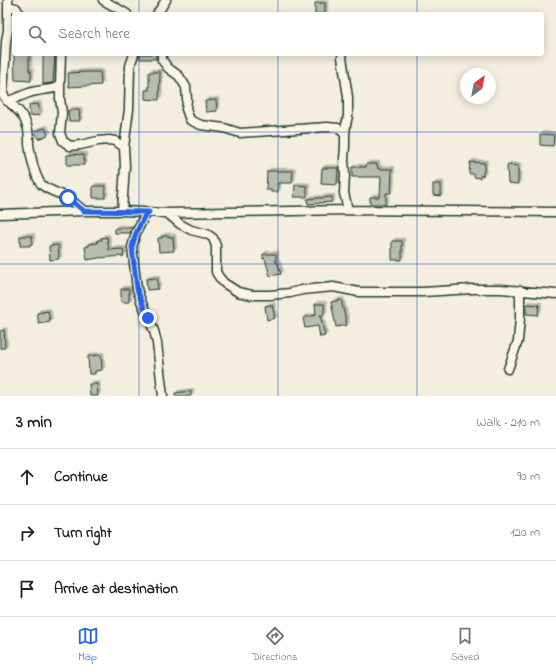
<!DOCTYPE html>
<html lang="en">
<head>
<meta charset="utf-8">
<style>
	body { margin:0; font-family:"Indie Flower",sans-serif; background:#f6f6f6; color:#222 }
	.compass { position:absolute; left:460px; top:68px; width:36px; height:36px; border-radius:50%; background:#fff; box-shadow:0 2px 10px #0003; rotate:32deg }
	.stop { position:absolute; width:12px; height:12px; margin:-9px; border:3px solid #2563eb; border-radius:50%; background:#fff }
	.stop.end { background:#2563eb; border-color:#fff; box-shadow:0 1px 4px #0008 }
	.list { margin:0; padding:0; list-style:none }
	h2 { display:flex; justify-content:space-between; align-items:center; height:52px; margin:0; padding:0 16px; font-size:17px }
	h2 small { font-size:13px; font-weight:400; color:#767676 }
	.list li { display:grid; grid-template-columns:26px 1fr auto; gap:12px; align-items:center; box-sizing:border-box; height:56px; padding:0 16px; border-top:1px solid #e0e0e0 }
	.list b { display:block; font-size:15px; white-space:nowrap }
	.list em { font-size:13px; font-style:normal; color:#767676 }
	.icon { flex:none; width:22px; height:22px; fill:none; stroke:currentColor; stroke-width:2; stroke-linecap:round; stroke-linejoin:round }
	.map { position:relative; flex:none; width:556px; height:396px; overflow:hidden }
	.search { position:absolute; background:#fff; box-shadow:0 2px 10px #0003; left:12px; right:12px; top:12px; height:44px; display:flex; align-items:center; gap:10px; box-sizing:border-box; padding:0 14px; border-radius:4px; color:#767676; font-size:15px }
	.sheet { height:220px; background:#fff }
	nav { display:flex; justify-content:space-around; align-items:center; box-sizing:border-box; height:56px; border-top:1px solid #e0e0e0; background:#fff; font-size:11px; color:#767676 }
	nav a { display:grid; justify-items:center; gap:2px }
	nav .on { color:#2563eb }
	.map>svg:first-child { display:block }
	.building { fill:#b8bcae; stroke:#1f3d34; filter:url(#shadow) }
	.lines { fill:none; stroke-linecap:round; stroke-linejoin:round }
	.minor-casing { stroke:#1f3d34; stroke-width:11 }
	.minor { stroke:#fcf5e5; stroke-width:8 }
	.route { stroke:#2563eb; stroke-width:5 }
	.grid { fill:none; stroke:#1d4ed8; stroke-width:1; stroke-opacity:0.55 }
</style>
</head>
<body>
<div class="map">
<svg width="556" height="396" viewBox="0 0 556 396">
	<defs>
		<filter id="shadow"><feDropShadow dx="2.5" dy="-2.5" stdDeviation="0" flood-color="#0004"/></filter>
	</defs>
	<rect width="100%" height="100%" fill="#f3eede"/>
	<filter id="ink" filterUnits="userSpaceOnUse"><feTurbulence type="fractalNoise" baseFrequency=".025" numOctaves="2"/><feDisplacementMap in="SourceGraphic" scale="8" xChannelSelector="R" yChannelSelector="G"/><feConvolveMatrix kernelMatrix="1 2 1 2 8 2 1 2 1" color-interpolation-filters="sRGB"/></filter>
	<g filter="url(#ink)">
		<!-- building -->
		<path class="building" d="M315,3H325V14H315Z
			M14,54H29V71H31V81L15,80Z
			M43,54H55L53,83L43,84Z
			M140,54H156V59H140Z
			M86,72H100L101,85L69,87L68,73Z
			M149,72H160L159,100L145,99V90H149Z
			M216,100L217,111L206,112L205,101Z
			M38,104L40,115L30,116L29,105Z
			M68,110H79L80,121H69Z
			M45,128L48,135L38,139L35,131Z
			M540,134L554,135L553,146L540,145Z
			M71,154L84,155V165H67V155H71Z
			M470,162L485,163L483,176L481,175L480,178L474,177V174H469Z
			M366,164H377L378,169H392L391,193H386V204H370V197H379L380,196L381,177H352V167H366Z
			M507,165L518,166V184L508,183Z
			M322,168H338L337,185L321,184Z
			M267,171H293L292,183H278V192H271V190H266Z
			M433,184H441V196L433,195Z
			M295,185L307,186V197H294Z
			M93,186H105V198H93Z
			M332,197V202L308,204L307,199Z
			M115,228H132V229L130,233H115Z
			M20,236H32V244H30V246H20Z
			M162,236H169V237H173L174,251L159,252L158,238H162Z
			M107,237L109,250L123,249L124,256L98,258L87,260L85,247L89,246V244L98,243L97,240H102L101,238Z
			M392,241H402V260H392Z
			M58,245L59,259L50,260L49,246Z
			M263,254H276V263L277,262L281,274L270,276L265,259H263Z
			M157,278L158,289L147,290L146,279Z
			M121,289H129V302H121Z
			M341,300L347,325L336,327L331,302Z
			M315,304H324V315H320L325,336L320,337L318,326L305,328L303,318L316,315Z
			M526,304L539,305L538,315L526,314Z
			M272,305L275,318L267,320L265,306Z
			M48,311L50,322L39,324L37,313Z
			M4,330L5,348H0V331Z
			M101,355L102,370L95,371V374H89L88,356Z
			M89,384H97L98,396H90Z
			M191,391V396H175V393Z"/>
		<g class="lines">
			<defs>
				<path id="minor" d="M8,0V30L6,42L3,95C10,106 23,110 27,126C29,131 29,138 29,144C30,154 35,178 42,185C49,191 59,193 67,197C73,201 79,207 84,211
					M103,0L127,14
					M8,6L16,8L20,14
					M157,14L166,0
					M61,54L60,86V99L62,113L60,133L63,141L70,146L80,145L98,141L109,140L115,141L124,147L125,166L122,211
					M162,54V60L168,68L179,76L186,87L187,100L186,109L190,120L201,125L224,128L240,133L327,127L338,128L345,134V146L344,159L345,175L344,193L348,210
					M342,57L348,97V116L346,125L345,134
					M7,101C17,99 27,92 37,91C45,89 52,90 60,86
					M124,147L129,109L130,66L134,54
					M149,212L144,217L136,233L132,247L137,289L141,301L154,331L157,343L161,380L163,396
					M167,213L180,224L191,230L207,234L213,238L216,246V272L219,277L224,283L238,292L252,295H270L290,293L302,290L333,287L359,292H423L472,289H501L556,294
					M0,214L84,211H122L167,213L348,210L556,212
					M508,369L518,341L520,319V290"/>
			</defs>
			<!-- minor casing -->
			<use href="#minor" class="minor-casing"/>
			<!-- minor -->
			<use href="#minor" class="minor"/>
		</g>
	</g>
	<g class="lines" filter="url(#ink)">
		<!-- route -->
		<path class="route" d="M68,198L84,211L149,212L144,217L136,233L132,247L137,289L148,318"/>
	</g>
	<!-- grid -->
	<path class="grid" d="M139,0V14M278,0V14M417,0V14M139,54V396M278,54V396M417,54V396M0,132H556M0,264H556"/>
</svg>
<svg class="compass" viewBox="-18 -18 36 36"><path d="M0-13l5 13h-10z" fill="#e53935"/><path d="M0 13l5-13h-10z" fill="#767676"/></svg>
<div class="stop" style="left:68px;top:198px"></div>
<div class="stop end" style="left:148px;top:318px"></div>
<div class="search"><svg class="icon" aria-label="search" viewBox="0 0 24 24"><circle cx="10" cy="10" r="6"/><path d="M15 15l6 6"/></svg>Search here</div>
</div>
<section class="sheet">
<h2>3 min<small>Walk · 210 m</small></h2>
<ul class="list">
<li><svg class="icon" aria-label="ahead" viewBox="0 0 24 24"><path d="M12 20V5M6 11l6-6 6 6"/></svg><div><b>Continue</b></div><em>90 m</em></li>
<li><svg class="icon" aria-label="right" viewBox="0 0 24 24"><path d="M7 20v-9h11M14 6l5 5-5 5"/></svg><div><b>Turn right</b></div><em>120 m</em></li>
<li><svg class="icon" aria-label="arrive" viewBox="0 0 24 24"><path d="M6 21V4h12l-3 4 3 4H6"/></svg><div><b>Arrive at destination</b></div></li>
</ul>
</section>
<nav>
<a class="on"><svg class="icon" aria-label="map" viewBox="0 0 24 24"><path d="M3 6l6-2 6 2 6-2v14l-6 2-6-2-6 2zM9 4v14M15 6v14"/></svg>Map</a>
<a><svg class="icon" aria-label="directions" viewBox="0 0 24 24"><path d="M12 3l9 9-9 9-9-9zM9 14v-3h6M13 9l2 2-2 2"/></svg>Directions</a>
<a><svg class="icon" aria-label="saved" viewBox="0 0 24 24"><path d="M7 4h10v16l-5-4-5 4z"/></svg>Saved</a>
</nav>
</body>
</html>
